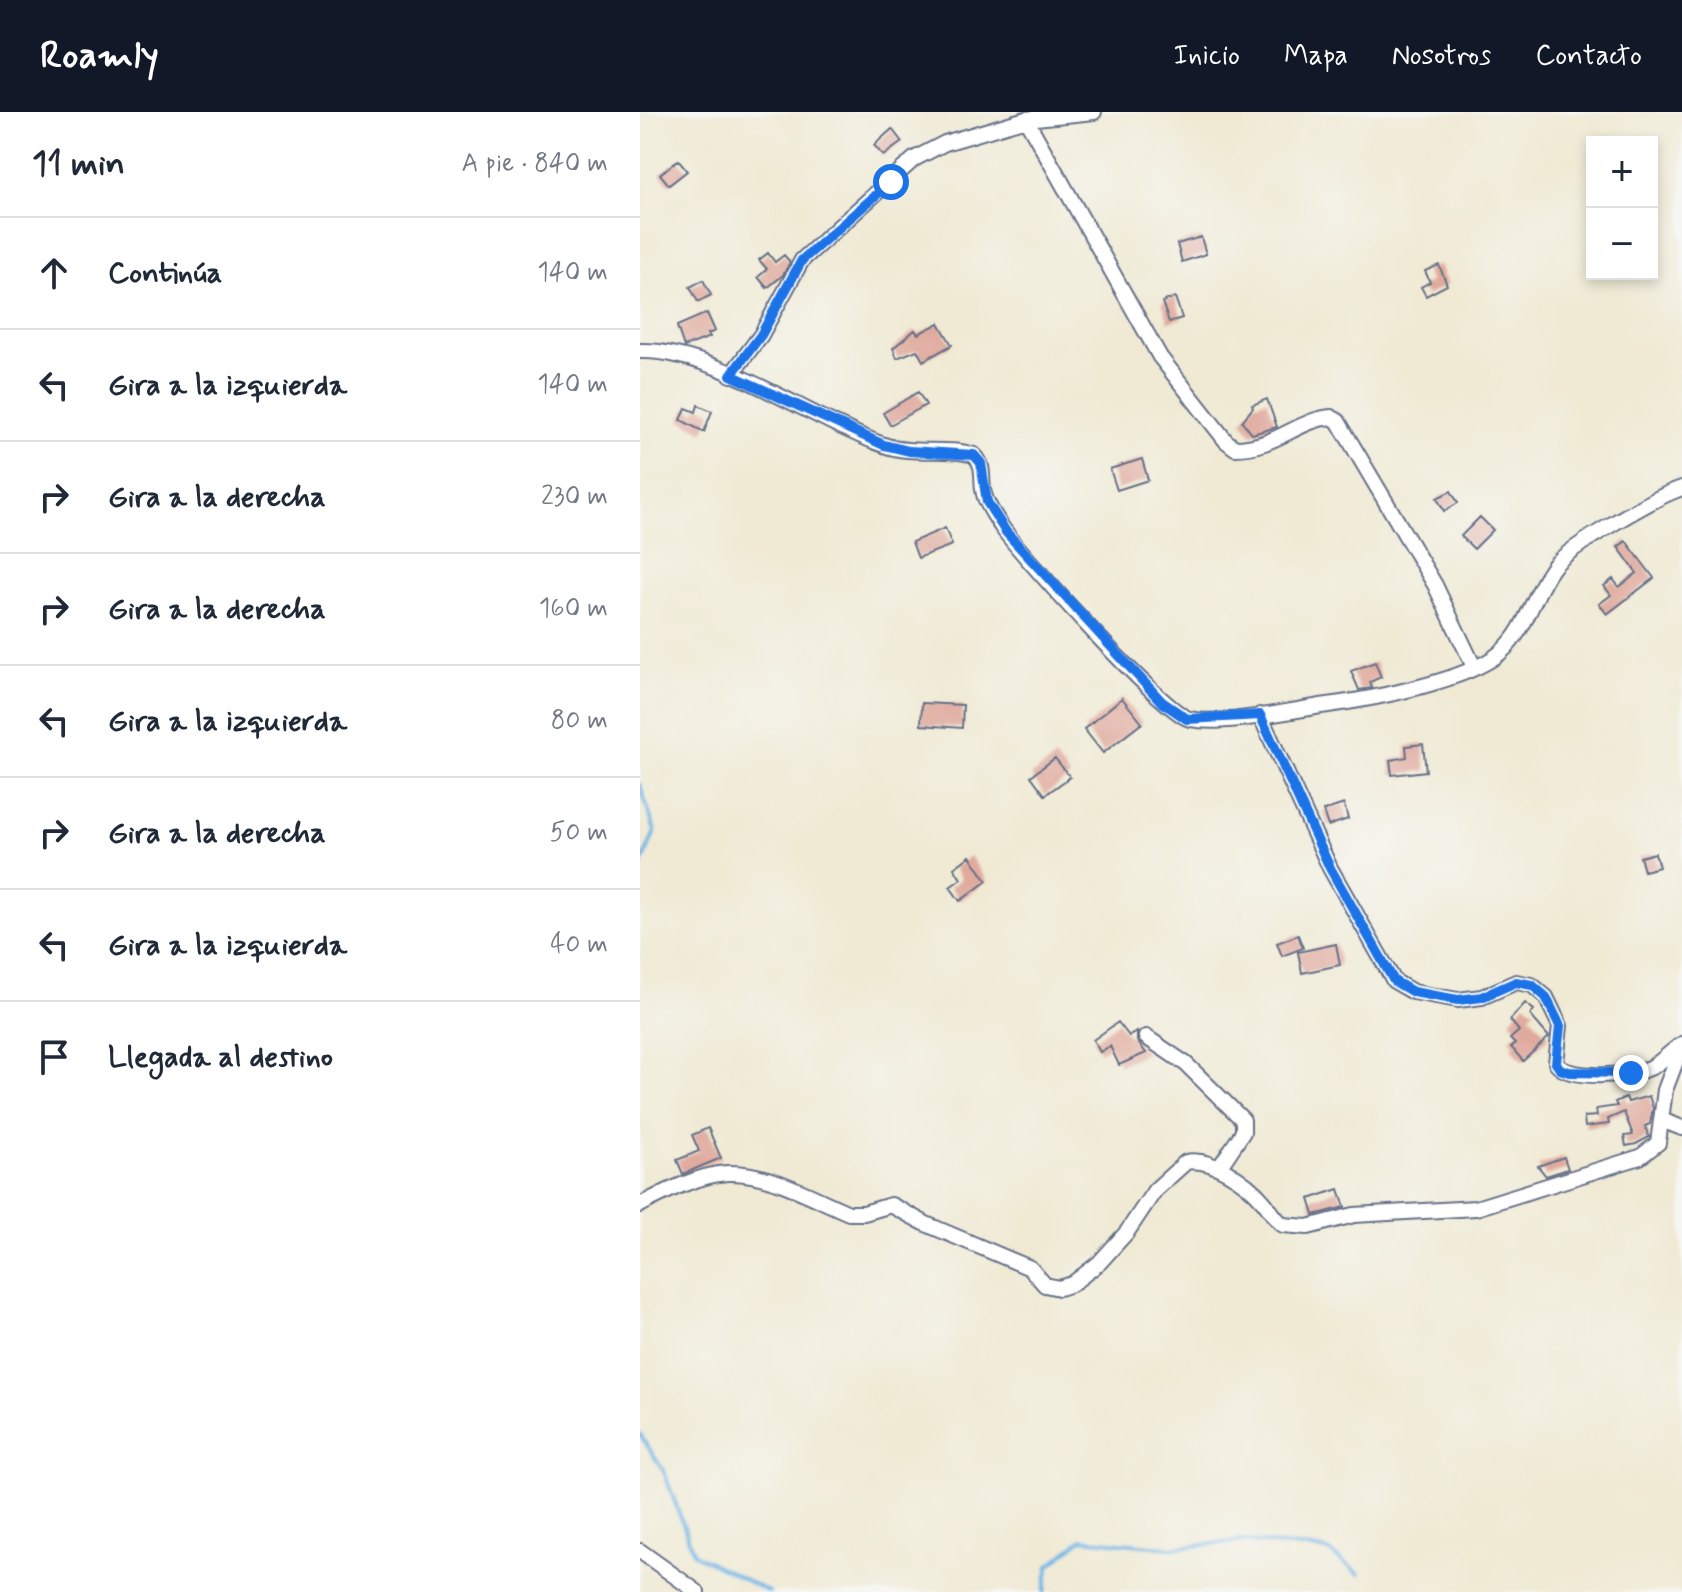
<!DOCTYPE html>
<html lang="es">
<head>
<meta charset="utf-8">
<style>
	body { margin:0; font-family:Mynerve,sans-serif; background:#f2f2f3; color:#1f2937 }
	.controls { position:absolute; right:24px; top:24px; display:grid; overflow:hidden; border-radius:0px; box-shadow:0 4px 12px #0003 }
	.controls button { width:72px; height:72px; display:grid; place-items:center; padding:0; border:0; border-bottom:2px solid #e0e1e3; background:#fff; color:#1f2937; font:40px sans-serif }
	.stop { position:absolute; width:24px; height:24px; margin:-18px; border:6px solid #1a73e8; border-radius:50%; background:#fff }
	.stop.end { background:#1a73e8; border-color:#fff; box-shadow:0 2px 8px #0008 }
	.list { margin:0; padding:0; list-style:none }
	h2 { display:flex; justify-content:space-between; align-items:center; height:104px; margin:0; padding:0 32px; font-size:34px }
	h2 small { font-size:26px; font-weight:400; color:#747a83 }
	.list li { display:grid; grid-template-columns:52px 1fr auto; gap:24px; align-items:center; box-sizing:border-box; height:112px; padding:0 32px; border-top:2px solid #e0e1e3 }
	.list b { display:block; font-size:30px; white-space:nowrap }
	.list em { font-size:26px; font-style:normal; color:#747a83 }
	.icon { flex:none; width:44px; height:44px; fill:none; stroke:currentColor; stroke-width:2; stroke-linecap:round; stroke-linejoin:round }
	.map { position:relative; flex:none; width:1042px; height:1480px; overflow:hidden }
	header { display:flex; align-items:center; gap:48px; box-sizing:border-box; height:112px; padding:0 40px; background:#111827; color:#fff }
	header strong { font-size:38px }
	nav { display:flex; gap:44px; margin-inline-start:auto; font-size:28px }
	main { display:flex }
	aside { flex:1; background:#fff }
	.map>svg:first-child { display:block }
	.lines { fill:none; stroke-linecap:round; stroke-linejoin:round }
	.stream { stroke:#6eb4e5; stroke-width:4 }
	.building { fill:#e0aa9e }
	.minor-casing { stroke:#667087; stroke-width:18 }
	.minor { stroke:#fff; stroke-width:14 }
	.route { stroke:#1a73e8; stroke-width:10 }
</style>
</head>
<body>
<header>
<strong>Roamly</strong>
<nav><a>Inicio</a><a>Mapa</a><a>Nosotros</a><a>Contacto</a></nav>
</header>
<main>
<aside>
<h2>11 min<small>A pie · 840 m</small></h2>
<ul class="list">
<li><svg class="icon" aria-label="ahead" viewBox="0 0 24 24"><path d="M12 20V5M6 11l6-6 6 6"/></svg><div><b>Continúa</b></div><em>140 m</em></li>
<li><svg class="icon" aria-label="left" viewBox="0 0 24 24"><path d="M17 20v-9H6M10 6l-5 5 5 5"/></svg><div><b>Gira a la izquierda</b></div><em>140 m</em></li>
<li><svg class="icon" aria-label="right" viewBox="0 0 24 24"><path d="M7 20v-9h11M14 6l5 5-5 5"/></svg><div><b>Gira a la derecha</b></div><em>230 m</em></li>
<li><svg class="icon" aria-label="right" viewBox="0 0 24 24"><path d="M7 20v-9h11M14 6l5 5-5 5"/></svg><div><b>Gira a la derecha</b></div><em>160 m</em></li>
<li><svg class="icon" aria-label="left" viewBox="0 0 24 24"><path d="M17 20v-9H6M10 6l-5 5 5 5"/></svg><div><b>Gira a la izquierda</b></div><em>80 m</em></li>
<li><svg class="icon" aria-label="right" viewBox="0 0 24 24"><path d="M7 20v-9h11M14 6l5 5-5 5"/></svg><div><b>Gira a la derecha</b></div><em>50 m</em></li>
<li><svg class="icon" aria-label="left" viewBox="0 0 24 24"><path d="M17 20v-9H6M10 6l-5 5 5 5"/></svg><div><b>Gira a la izquierda</b></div><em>40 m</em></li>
<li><svg class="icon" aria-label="arrive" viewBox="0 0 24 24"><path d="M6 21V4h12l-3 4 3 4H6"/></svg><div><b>Llegada al destino</b></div></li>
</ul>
</aside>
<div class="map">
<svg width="1042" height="1480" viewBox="0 0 1042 1480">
	<rect width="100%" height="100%" fill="#f6f6f2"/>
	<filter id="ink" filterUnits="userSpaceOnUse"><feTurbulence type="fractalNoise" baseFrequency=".0125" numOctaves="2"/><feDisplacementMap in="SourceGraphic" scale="16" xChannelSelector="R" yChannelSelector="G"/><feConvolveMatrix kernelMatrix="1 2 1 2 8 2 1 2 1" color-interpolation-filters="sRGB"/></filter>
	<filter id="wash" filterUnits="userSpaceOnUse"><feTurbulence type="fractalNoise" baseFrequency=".006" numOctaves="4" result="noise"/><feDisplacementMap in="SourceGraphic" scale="32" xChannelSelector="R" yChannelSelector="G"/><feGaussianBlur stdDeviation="1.8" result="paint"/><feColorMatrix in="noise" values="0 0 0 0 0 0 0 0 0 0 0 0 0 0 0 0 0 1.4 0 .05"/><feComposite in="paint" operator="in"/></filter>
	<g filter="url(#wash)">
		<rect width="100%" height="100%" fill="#f0ead4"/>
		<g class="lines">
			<!-- stream -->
			<path class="stream" d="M0,673L15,719L0,757
				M0,1322L24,1360L54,1442L129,1480
				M404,1480L409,1454L442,1427L531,1436L603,1429L687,1438L719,1462"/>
		</g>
		<g id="blocks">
			<!-- building -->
			<path class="building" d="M252,17L262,30L243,44L234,33Z
				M38,48L47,59L29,73L20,62Z
				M561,125L566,142L542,150L537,132Z
				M128,141L135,150L144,143L150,150L143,163L127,176L118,165L127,157L119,148Z
				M799,153L807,173L786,184L781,175L790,170L785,159Z
				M63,168L71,183L58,190L50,175Z
				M535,185L542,206L529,210L522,190Z
				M67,201L75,219L68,222L70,225L44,235L37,214Z
				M299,211L312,233L283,249L277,238L257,246L253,236L275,218L278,222Z
				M278,280L286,293L250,313L243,301Z
				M627,287L637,315L612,322L602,309L613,296L612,293Z
				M58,293L72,299L64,320L41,308L46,296L56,300Z
				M502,347L508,368L477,378L470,357Z
				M811,379L818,391L804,399L797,386Z
				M840,405L853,418L834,437L821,424Z
				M305,416L312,433L278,446L272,430Z
				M986,429L1014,466L967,502L959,492L971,483L964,474L973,467L979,475L997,461L978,435Z
				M735,550L741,565L730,570L732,576L719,578L711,559Z
				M482,586L502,611L463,641L444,617Z
				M282,591L323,593L322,616L281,613Z
				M783,632L786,659L752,663L750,648L767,645L766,634Z
				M415,646L430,665L405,683L391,664Z
				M704,692L708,707L688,714L683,699Z
				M1015,741L1019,755L1004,759L1000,745Z
				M330,744L347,769L320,789L310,775L321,767L314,756Z
				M658,823L663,836L642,844L637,831Z
				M696,832L700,853L662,861L658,840Z
				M885,891L894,898L890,903L909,925L883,949L871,935L875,932L870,927L879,919L870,908Z
				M478,910L489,924L497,920V929L506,941L479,953L470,934L460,940L453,928Z
				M1009,984L1013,996L1010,1012L1005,1014L1009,1025L996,1032L986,1034L984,1024L993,1023L984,1000L968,1007L969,1012L945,1015L944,1005L957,1004L956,997L977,994L975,990L986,985L988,990Z
				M68,1016L81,1046L43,1062L37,1048L59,1039L52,1023Z
				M924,1045L928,1057L906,1064L898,1054Z
				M699,1077L705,1095L674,1103L669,1087Z"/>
		</g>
	</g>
	<g filter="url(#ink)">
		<use href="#blocks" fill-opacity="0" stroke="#667087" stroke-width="2"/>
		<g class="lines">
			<defs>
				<path id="minor" d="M386,7L520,245L586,329L595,336C636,336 657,308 691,305L698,309L795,473L834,555
					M0,239C75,237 172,308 244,333C273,344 305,334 334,343C346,354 340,368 344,382C347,394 355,404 361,414C381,443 524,602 550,607C586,614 651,598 688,593C732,587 827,569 860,541C888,517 893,481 914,454C929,435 1017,384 1042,376
					M91,263L121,223L162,148L274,47L305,31L386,7L454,0
					M620,603L690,756L754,869L773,880L818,888L842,885L876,870L892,873L906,885L920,914L916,951C926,969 994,964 1012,955C1023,949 1031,939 1042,932
					M506,925L546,952L603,1008V1020L579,1056
					M1024,1009L1042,1016
					M0,1093C25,1080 58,1063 87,1061C127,1059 173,1086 209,1101H224L251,1093L286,1112L390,1156L405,1173L419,1176L432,1172L459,1151L487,1120L515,1078L546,1050C571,1045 607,1070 623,1089C630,1097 634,1106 643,1113L668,1115L714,1103L836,1096L1000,1045L1018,1031L1025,978L1042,933
					M0,1439L57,1480"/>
			</defs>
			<!-- minor casing -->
			<use href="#minor" class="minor-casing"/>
			<!-- minor -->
			<use href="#minor" class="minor"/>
		</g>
	</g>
	<g class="lines" filter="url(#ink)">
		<!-- route -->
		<path class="route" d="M251,70L162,148L121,223L91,263L244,333L269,339L334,343L341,351L347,390L366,420L522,590L547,607L620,603L690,756L754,869L773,880L818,888L842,885L876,870L892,873L906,885L920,914L916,951L920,957L929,960L991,961"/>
	</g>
</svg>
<div class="controls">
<button>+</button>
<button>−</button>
</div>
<div class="stop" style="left:251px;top:70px"></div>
<div class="stop end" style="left:991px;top:961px"></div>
</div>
</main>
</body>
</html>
